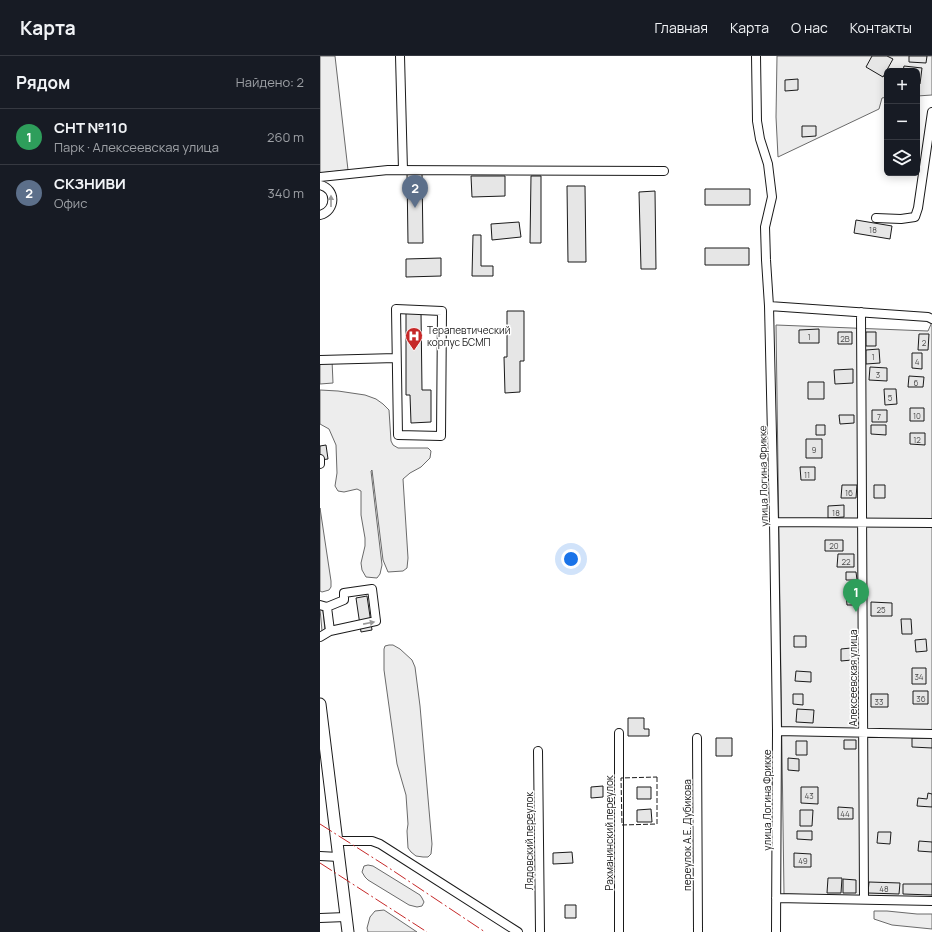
<!DOCTYPE html>
<html lang="ru">
<head>
<meta charset="utf-8">
<style>
	body { margin:0; font-family:Manrope,sans-serif; background:#242831; color:#f1f3f6 }
	.controls { position:absolute; right:12px; top:12px; display:grid; overflow:hidden; border-radius:6px; box-shadow:0 2px 10px #0003 }
	.controls button { width:36px; height:36px; display:grid; place-items:center; padding:0; border:0; border-bottom:1px solid #363941; background:#171b24; color:#f1f3f6; font:20px sans-serif }
	.you { position:absolute; left:251px; top:503px; width:14px; height:14px; margin:-10px; border:3px solid #fff; border-radius:50%; background:#1a73e8; box-shadow:0 0 0 6px #1a73e833 }
	.badge { display:grid; place-items:center; width:26px; height:26px; border-radius:50%; background:#2563eb; color:#fff; font-size:13px; font-weight:700 }
	.pin { position:absolute; translate:-50% -33px; filter:drop-shadow(0 1px 2px #0008) }
	.pin::after { content:''; position:absolute; top:21px; width:14px; height:12px; background:inherit; clip-path:polygon(0 0,100% 0,50% 100%) }
	.list { margin:0; padding:0; list-style:none }
	h2 { display:flex; justify-content:space-between; align-items:center; height:52px; margin:0; padding:0 16px; font-size:17px }
	h2 small { font-size:13px; font-weight:400; color:#9ea1a6 }
	.list li { display:grid; grid-template-columns:26px 1fr auto; gap:12px; align-items:center; box-sizing:border-box; height:56px; padding:0 16px; border-top:1px solid #363941 }
	.list b { display:block; font-size:15px; white-space:nowrap }
	.list p { margin:0; font-size:13px; white-space:nowrap; color:#9ea1a6 }
	.list em { font-size:13px; font-style:normal; color:#9ea1a6 }
	.icon { flex:none; width:22px; height:22px; fill:none; stroke:currentColor; stroke-width:2; stroke-linecap:round; stroke-linejoin:round }
	.map { position:relative; flex:none; width:612px; height:876px; overflow:hidden }
	header { display:flex; align-items:center; gap:24px; box-sizing:border-box; height:56px; padding:0 20px; background:#171b24; border-bottom:1px solid #363941 }
	header strong { font-size:19px }
	nav { display:flex; gap:22px; margin-inline-start:auto; font-size:14px }
	main { display:flex }
	aside { flex:1; background:#171b24 }
	.map>svg:first-child { display:block }
	.built { fill:#ededed; stroke:#6a6a6a }
	.building { fill:#e6e6e6; stroke:#1a1a1a }
	.lines { fill:none; stroke-linecap:round; stroke-linejoin:round }
	.minor-casing { stroke:#1a1a1a; stroke-width:10 }
	.major-casing { stroke:#1a1a1a; stroke-width:13 }
	.minor { stroke:#fff; stroke-width:8 }
	.major { stroke:#fff; stroke-width:11 }
	.fence { stroke:#1a1a1a; stroke-width:1; stroke-dasharray:5 2; stroke-linecap:butt }
	.power { stroke:#c62828; stroke-width:1; stroke-dasharray:14 3 2 3; stroke-linecap:butt }
	.oneway { fill:#989898 }
	.labels { text-anchor:middle; dominant-baseline:central; stroke-width:3; stroke-linejoin:round; paint-order:stroke }
	.number-label { font-size:8px; fill:#4d4d4d }
	.poi-label { font-size:10px; fill:#1a1a1a; stroke:#fff; text-anchor:start }
	.street-label { font-size:10px; fill:#1a1a1a; stroke:#fff }
</style>
</head>
<body>
<header>
<strong>Карта</strong>
<nav><a>Главная</a><a>Карта</a><a>О нас</a><a>Контакты</a></nav>
</header>
<main>
<aside>
<h2>Рядом<small>Найдено: 2</small></h2>
<ul class="list">
<li><span class="badge" style="background:#2e9e5b">1</span><div><b>СНТ №110</b><p>Парк · Алексеевская улица</p></div><em>260 m</em></li>
<li><span class="badge" style="background:#5c6f8a">2</span><div><b>СКЗНИВИ</b><p>Офис</p></div><em>340 m</em></li>
</ul>
</aside>
<div class="map">
<svg width="612" height="876" viewBox="0 0 612 876">
	<rect width="100%" height="100%" fill="#fff"/>
	<!-- built -->
	<path class="built" d="M0,0H15L28,114L0,117Z
		M457,0H612V39L597,40V15H567V41L562,42L559,53L458,101L456,61Z
		M612,266V842L464,838L456,269L608,275Z
		M12,304L13,327L0,328V305Z
		M0,334L18,335L45,339L56,343L63,348L69,354L71,385L73,389L78,392H108L111,395L110,402L101,411L90,417L83,423L88,502L87,512L83,515L68,516L63,504L52,414L51,415L62,509L60,518L57,522L46,521L42,514L41,507L45,490V482L41,459V435L37,433L24,436L18,435L15,430L17,417L16,389L9,373L0,368Z
		M0,452L11,525V531L9,534L2,536L0,535Z
		M0,553L3,555L5,574L2,575Z
		M69,589H73L80,593L92,604L95,611L100,650L112,788L111,798L108,801H103L96,800L91,796L88,792L87,775L88,768L86,739L77,708L64,614V593L65,590Z
		M48,809L53,810L100,839L102,842L104,846L102,850L97,851L89,849L48,824L45,821L42,816L44,810Z
		M64,854L97,876H48L47,872L50,861L55,855Z
		M554,855H567L597,858H612V873L572,869L554,863Z"/>
	<!-- building -->
	<path class="building" d="M552,0H567L573,3L563,21L546,11Z
		M589,0H607L606,7L589,6Z
		M584,10L602,12L600,28H597V15H583Z
		M478,23V34L465,35V24Z
		M482,70H496V80L482,81Z
		M87,117H102L103,187H88Z
		M151,120H185V140L152,141Z
		M211,120H221V187H210Z
		M247,130H265L266,206H248Z
		M385,133H430V149H385Z
		M335,135L336,213H321L319,136Z
		M536,164L572,170L570,183L534,177Z
		M199,166L201,181L172,184L171,168Z
		M153,179H161V210H173V220H152Z
		M385,192H429V209H385Z
		M121,202V220L86,221V203Z
		M187,255H204V305H200V336L185,337L184,301H187Z
		M86,256H101L102,334H111V366L91,367L90,339H86Z
		M499,273V287H479V274Z
		M518,276H532V288H518Z
		M546,276H556V290H546Z
		M599,278H609L608,294H598Z
		M559,293L560,307L546,308V294Z
		M592,297H602V313L592,312Z
		M550,311L567,312V325L549,324Z
		M533,313V327L515,328L514,314Z
		M589,320L604,321L603,331H588Z
		M488,326H504V343H488Z
		M564,333H576L577,348L565,349Z
		M590,352H604V365H590Z
		M552,354H567V366H552Z
		M519,359H534V367L520,368Z
		M496,369H505V379H496Z
		M551,369H566V379L551,378Z
		M590,377H605V389L590,388Z
		M486,383H502V402H486Z
		M6,389L8,403L0,404V390Z
		M480,411H495V424H481Z
		M522,429H537L536,442H521Z
		M554,429H565V442H554Z
		M524,449V461L508,462V450Z
		M505,484H523V495H505Z
		M518,498H534V511H517Z
		M526,516H536L537,524H526Z
		M526,537H537V549H527Z
		M47,540L52,574L41,576L36,542Z
		M551,546L572,547V560H551Z
		M581,563H591L592,578H582Z
		M474,580H486V591H474Z
		M606,583L607,595L596,596L595,584Z
		M531,592L532,604L521,605V593Z
		M592,612H606V628H592Z
		M476,615L491,616V626L475,625Z
		M593,635H608V648H593Z
		M473,638H483V649L473,648Z
		M551,638H568V651H551Z
		M477,653L494,654L493,667L476,666Z
		M308,662H324V673H329V680H308Z
		M396,682H412V700H396Z
		M592,682H612V692L592,691Z
		M524,684H536V693H524Z
		M476,685H487V699H476Z
		M468,702L479,703V715L468,714Z
		M283,730V741L271,742V731Z
		M317,731H331V743H317Z
		M481,731H498V748L481,747Z
		M608,737L612,738V751L597,750L598,742L607,743Z
		M518,751L533,752V763H518Z
		M331,753L332,766H317V754Z
		M480,754H493L492,770H480Z
		M477,775H492V784L477,783Z
		M558,776H571L570,788L557,787Z
		M599,785L612,786V796L598,795Z
		M252,796L253,807L233,808V797Z
		M474,797L491,798V811H474Z
		M508,822H522L521,837H507Z
		M523,823L536,824V837H523Z
		M549,826L580,827L579,838L548,837Z
		M583,828H612V839L583,838Z
		M245,849H256V862H245Z"/>
	<g class="lines">
		<defs>
			<path id="minor" d="M80,0L83,114
				M436,0L437,65L440,83L448,108L452,141L445,171L446,204L449,250L454,466L457,675L456,876
				M0,121L68,114L344,115
				M0,129C17,133 16,155 0,159
				M556,162L581,163L595,161L598,152L612,56
				M449,250L608,261L612,263
				M76,253L122,255L121,380L78,379Z
				M541,256L544,843
				M0,304L76,302
				M0,403V408
				M454,466L612,467
				M0,549L7,551L10,575L0,581
				M7,551L24,544V537L52,533L56,565L10,575
				M457,675L612,678
				M299,677V876
				M377,682L378,876
				M218,695L220,876
				M18,785H52L60,788L198,876
				M0,800L19,801
				M456,842L612,845
				M0,862L26,861"/>
			<path id="major" d="M0,648L28,876"/>
		</defs>
		<!-- minor casing -->
		<use href="#minor" class="minor-casing"/>
		<!-- major casing -->
		<use href="#major" class="major-casing"/>
		<!-- minor -->
		<use href="#minor" class="minor"/>
		<!-- major -->
		<use href="#major" class="major"/>
		<!-- fence -->
		<path class="fence" d="M337,721V768L302,769L301,722Z"/>
		<!-- power -->
		<path class="power" d="M0,768L66,810L165,876
			M0,807L107,876"/>
	</g>
	<!-- one-way arrows -->
	<defs><path id="oneway-solid" d="M-6-.8H1V-3.2L6.5 0L1 3.2V.8H-6Z"/></defs>
	<g class="oneway">
		<use href="#oneway-solid" transform="translate(11 145) rotate(-90)"/>
		<use href="#oneway-solid" transform="translate(49 567) rotate(-11)"/>
	</g>
	<!-- icons -->
	<defs>
		<symbol id="hospital-pin" viewBox="-11 -11 22 30"><path d="M0 17L-7.5 6A9.5 9.5 0 1 1 7.5 6Z" fill="#c62828" stroke="#fff"/><path d="M-5-5h3v3.5h4V-5h3V5h-3V1.5h-4V5h-3Z" fill="#fff"/></symbol>
	</defs>
	<g fill-rule="evenodd">
		<use href="#hospital-pin" x="84" y="270" width="20" height="27"/>
	</g>
	<g class="labels">
		<!-- number labels -->
		<g class="number-label">
			<text x="553" y="173">18</text>
			<text x="489" y="280">1</text>
			<text x="525" y="282">2В</text>
			<text x="604" y="286">2</text>
			<text x="553" y="300">1</text>
			<text x="597" y="305">4</text>
			<text x="558" y="318">3</text>
			<text x="596" y="326">6</text>
			<text x="570" y="341">5</text>
			<text x="597" y="359">10</text>
			<text x="559" y="360">7</text>
			<text x="597" y="383">12</text>
			<text x="494" y="393">9</text>
			<text x="487" y="418">11</text>
			<text x="529" y="436">16</text>
			<text x="516" y="456">18</text>
			<text x="514" y="489">20</text>
			<text x="526" y="505">22</text>
			<text x="561" y="553">25</text>
			<text x="599" y="620">34</text>
			<text x="601" y="642">36</text>
			<text x="559" y="645">33</text>
			<text x="489" y="739">43</text>
			<text x="525" y="757">44</text>
			<text x="483" y="804">49</text>
			<text x="564" y="832">48</text>
		</g>
		<!-- poi labels -->
		<g class="poi-label">
			<text x="107" y="274">Терапевтический<tspan x="107" dy="12">корпус БСМП</tspan></text>
		</g>
		<!-- street labels -->
		<g class="street-label">
			<text transform="translate(443 420) rotate(-91)">улица Логина Фрикке</text>
			<text transform="translate(533 622) rotate(-90)">Алексеевская улица</text>
			<text transform="translate(447 744) rotate(-90)">улица Логина Фрикке</text>
			<text transform="translate(289 777) rotate(-90)">Рахманинский переулок</text>
			<text transform="translate(367 779) rotate(-90)">переулок А.Е. Дубикова</text>
			<text transform="translate(209 785) rotate(-90)">Лядовский переулок</text>
		</g>
	</g>
</svg>
<div class="controls">
<button>+</button>
<button>−</button>
<button><svg class="icon" aria-label="layers" viewBox="0 0 24 24"><path d="M12 4l9 5-9 5-9-5zM3 14l9 5 9-5"/></svg></button>
</div>
<div class="you"></div>
<div class="pin badge" style="left:536px;top:556px;background:#2e9e5b">1</div>
<div class="pin badge" style="left:95px;top:152px;background:#5c6f8a">2</div>
</div>
</main>
</body>
</html>
